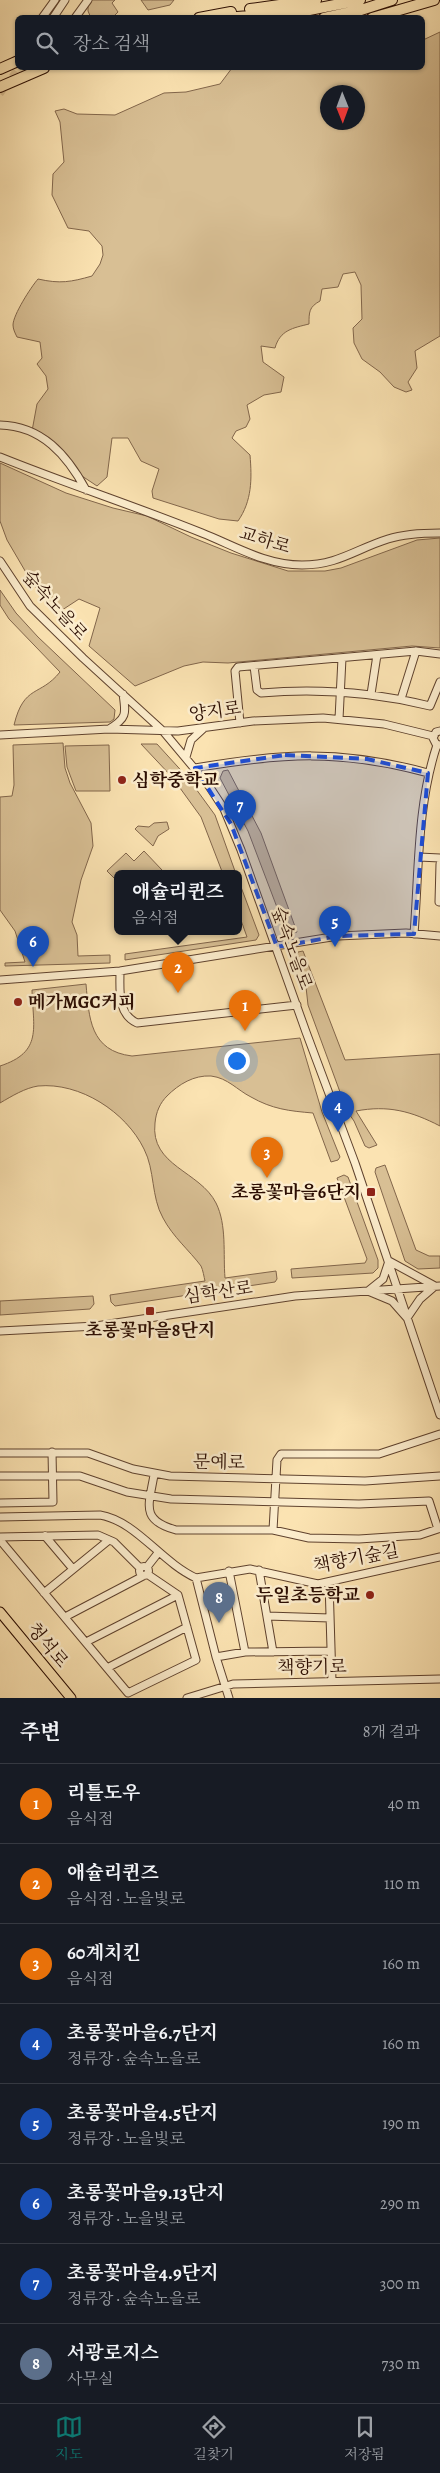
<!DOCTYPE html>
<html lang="ko">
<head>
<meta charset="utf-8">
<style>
	body { margin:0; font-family:Alegreya,"Noto Serif KR",serif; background:#20242c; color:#f1f3f6 }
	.compass { position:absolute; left:320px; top:85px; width:45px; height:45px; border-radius:50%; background:#171b24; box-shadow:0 1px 4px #0004; rotate:179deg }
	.you { position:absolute; left:236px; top:1060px; width:18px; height:18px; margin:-12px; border:4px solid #fff; border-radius:50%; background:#1a73e8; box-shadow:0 0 0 8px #1a73e833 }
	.badge { display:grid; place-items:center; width:32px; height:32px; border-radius:50%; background:#0f766e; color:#fff; font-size:16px; font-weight:700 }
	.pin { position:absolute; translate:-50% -41px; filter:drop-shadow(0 1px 2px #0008) }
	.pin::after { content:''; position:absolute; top:26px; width:18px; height:15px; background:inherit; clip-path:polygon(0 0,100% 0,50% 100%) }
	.popup { position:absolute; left:114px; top:870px; width:128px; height:65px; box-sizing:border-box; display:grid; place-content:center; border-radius:8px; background:#171b24; filter:drop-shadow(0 1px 4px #0005); font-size:16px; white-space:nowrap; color:#9ea1a6 }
	.popup b { font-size:19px; color:#f1f3f6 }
	.popup::after { content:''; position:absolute; left:50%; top:100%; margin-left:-10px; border:10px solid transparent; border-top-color:#171b24 }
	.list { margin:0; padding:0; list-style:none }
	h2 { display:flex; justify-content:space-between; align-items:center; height:65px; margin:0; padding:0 20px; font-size:21px }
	h2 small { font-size:16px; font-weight:400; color:#9ea1a6 }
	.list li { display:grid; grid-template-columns:32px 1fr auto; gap:15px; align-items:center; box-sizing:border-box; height:80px; padding:0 20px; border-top:1px solid #363941 }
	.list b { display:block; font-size:19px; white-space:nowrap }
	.list p { margin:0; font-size:16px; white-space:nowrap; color:#9ea1a6 }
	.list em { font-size:16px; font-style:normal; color:#9ea1a6 }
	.icon { flex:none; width:28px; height:28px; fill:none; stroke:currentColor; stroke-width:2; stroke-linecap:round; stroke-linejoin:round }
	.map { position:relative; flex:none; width:440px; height:1698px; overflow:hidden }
	.search { position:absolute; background:#171b24; box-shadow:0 1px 4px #0004; left:15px; right:15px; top:15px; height:55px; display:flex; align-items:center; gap:12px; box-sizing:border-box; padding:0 18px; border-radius:8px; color:#9ea1a6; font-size:19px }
	.sheet { height:705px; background:#171b24 }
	nav { display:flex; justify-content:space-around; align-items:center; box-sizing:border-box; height:70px; border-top:1px solid #363941; background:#171b24; font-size:14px; color:#9ea1a6 }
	nav a { display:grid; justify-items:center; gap:2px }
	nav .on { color:#0f766e }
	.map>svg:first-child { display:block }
	.green { fill:#d8bf94; stroke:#82664b; fill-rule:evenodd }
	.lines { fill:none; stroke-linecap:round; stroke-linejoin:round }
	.minor-tunnel { stroke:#dcc398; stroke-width:7; stroke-dasharray:7 3.5; stroke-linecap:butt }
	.minor-casing { stroke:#5f422e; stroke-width:9 }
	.major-casing { stroke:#2b0d02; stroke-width:11 }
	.highway-casing { stroke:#2b0d02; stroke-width:12 }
	.minor { stroke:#fcedcd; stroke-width:7 }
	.major { stroke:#fbe3b2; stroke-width:9 }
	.highway { stroke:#fbe3b2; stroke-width:10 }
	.marked { fill:#1d4ed8; fill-opacity:0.2; stroke:#1d4ed8; stroke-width:4; stroke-dasharray:10 6; stroke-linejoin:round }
	.poi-dot { fill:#8f2418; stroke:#fcedcd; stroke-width:2 }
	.labels { text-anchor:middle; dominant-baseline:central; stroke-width:5; stroke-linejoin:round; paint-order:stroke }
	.street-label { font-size:18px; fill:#2b0d02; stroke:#fcedcd }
	.poi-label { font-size:18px; font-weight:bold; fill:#2b0d02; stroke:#fcedcd; text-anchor:start }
</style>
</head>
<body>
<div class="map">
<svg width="440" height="1698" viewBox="0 0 440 1698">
	<rect width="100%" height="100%" fill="#fbe3b2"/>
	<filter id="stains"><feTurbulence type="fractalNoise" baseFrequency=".004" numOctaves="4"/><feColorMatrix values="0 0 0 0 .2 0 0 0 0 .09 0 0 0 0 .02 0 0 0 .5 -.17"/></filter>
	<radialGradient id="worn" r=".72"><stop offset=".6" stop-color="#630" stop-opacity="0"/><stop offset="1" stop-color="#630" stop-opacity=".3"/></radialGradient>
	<!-- green -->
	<path class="green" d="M88,0H115L112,3L118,12L113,17L91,18L88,11Z
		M141,0H174L170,5L148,10Z
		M440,32V336L415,351L417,368L408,382L412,390L406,392L394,387L380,372L362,359L354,343L353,328L362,319L361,285L355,272L343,274L338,287L322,289L320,301C309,307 309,312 309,324C293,328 280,330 275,348L261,346L263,362L284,377L281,392L264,395L247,405L250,419L246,427L236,431L232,438L250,455C252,479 252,501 238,521L219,519L153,498L152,491L159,469L141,461L128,438H112L107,477L97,486L82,476L32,431L37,404L48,389L46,376L37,364L42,358L40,342L17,337C15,333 13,329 13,325C13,315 31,287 38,279C60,284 71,282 92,276L100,264L103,255L102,246L89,231L68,228L52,195L53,174L64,162L60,122L55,111L64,109L77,114L115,115L164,93L186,92L220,84L232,68H422L423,40ZM328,92H358V122H328Z
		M0,463L66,493L113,508L147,516L191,537L231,553L288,571H325L341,568L417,540L440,538V648L412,646L228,663L203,662L184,666L135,686L89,646L100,608L79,599L56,614L31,581L7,540L0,521Z
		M0,590L16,613L38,637L115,710L114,719L110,722L14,725C24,684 40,697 60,672L9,619L0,605Z
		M63,743L65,768L70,783L91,823L93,846L81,880L72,922L77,935L78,956L110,955V963L5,966V963L25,962L15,931L0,910V797L12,796L14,785L13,745Z
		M141,744H157L188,778L215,815L236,874H223L201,817L172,777Z
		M109,745L110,791H76L67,767L65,746Z
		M228,770L261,833L297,932L290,934L286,931L248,831L220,778L223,771Z
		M167,822L169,829L158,836L153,846L135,829L138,826L149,827L154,823Z
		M144,851L162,870L158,874H118V882L107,871L126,853L134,861Z
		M238,879L259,935L256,940L125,960V954L247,937L238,912Z
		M303,951L345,1060L440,1054V1126C411,1111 388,1105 356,1111L377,1145L369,1148L365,1146L354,1121L347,1111L308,1005L306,987L295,958L298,952Z
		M86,984C89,1018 90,1051 132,1056L300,1038L322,1112L340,1157L338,1160L331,1162L313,1113C289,1111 272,1109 251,1097C237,1090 228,1078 211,1076C194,1075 179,1084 167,1096C160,1103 156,1112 155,1123C150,1166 200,1171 216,1203C227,1225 223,1254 225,1278L276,1271L277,1279L275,1282L115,1306L111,1302L110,1295L205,1281C204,1277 203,1270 201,1266C189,1250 173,1237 163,1218C151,1197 155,1170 144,1149C126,1112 80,1082 38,1086C25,1088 12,1096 0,1103V1066C43,1052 33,1028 32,990Z
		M385,1165L416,1250L429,1256H440V1268L418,1269L405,1261L375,1172L376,1168Z
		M344,1175L348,1177L378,1260V1268L373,1273L292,1278L291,1269L365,1263L367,1259L337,1178Z
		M93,1296L94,1304L90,1309L0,1315V1301Z"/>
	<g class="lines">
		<!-- minor-tunnel -->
		<path class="minor-tunnel" d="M0,94L18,68"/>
		<defs>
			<path id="minor" d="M42,18L55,0
				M53,18L65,0
				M75,18L88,0
				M0,425C42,426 67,455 86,490
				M0,457C67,484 135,506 202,533C235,546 265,565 302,565C338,565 356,549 388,539C404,534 423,533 440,533
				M0,561L30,606L83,658L163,731L209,786L224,809L241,850L306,1032L355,1163L440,1415
				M254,666L257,690L261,693C319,688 373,692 430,706L440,682
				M371,694L377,655
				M401,699L416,651
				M339,719L342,658
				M240,723L235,671L238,667L416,651L440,654
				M109,729C127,718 126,714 123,694
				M440,731L436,732L433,738L436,744L440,745
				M0,735L109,729L178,731L253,721L323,718L384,724L433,736
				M186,757L191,740L203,729
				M195,768C282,753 341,749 428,773
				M419,857L440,858
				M439,902L440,864
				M414,934C419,870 417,805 437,745
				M120,971C120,990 117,1014 137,1023L297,1005
				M0,980L120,971L338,936L406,933L440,936
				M389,1261L435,1286L420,1299L407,1318L392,1301L368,1291L383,1279Z
				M0,1331L96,1326L295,1296L440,1286
				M0,1453H88L133,1469L170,1476L365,1481L440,1476
				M0,1476H80L127,1492L171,1499L359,1504L429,1501L438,1529L420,1535L359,1539L309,1538L273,1530H176C140,1520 149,1505 154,1475
				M0,1503L53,1502L52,1452
				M0,1517L100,1515C136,1521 161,1562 196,1578L250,1569L318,1584L440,1557
				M273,1530L277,1460L281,1454H379L440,1434
				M45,1536L73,1569
				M0,1537L98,1535L114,1542L140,1568
				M0,1540L128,1693L196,1660L178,1595L147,1574
				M139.5 1571a4.5 4.5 0 1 1 9 0a4.5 4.5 0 1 1-9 0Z
				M147,1567L158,1553
				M259,1570L273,1652
				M229,1571L245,1652
				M196,1578L216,1657L229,1698
				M329,1582L332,1681
				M44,1593L109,1540
				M267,1616L330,1618
				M65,1617L145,1575
				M86,1642L178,1595
				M216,1657L245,1652L331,1651
				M107,1668L187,1627
				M187,1698L233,1684L440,1679"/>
			<path id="major" d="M0,1612L71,1698"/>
			<path id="highway" d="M250,9L316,0
				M199,18L231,12
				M224,18L299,12L360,0
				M324,18L361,10L392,0
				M372,18L434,0
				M0,69L18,61
				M0,87L44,68"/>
		</defs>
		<!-- minor casing -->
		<use href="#minor" class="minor-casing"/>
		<!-- major casing -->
		<use href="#major" class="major-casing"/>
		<!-- highway casing -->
		<use href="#highway" class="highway-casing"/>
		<!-- minor -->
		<use href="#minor" class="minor"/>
		<!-- major -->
		<use href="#major" class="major"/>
		<!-- highway -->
		<use href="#highway" class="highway"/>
	</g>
	<!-- marked area -->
	<path class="marked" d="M285,755L367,759L428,773L414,934L338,936L277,947L231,824L195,768Z"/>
	<!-- markers -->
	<g class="poi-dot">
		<circle cx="122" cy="780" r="5"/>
		<circle cx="18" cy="1002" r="5"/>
		<rect x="366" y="1187" width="10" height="10" rx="2.5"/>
		<rect x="145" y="1306" width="10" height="10" rx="2.5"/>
		<circle cx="370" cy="1595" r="5"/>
	</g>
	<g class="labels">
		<!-- street labels -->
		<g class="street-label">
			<text transform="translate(265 540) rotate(17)">교하로</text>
			<text transform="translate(55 605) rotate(48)">숲속노을로</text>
			<text transform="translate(215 711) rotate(-8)">양지로</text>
			<text transform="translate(292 948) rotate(70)">숲속노을로</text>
			<text transform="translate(218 1292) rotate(-8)">심학산로</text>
			<text transform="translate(219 1462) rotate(1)">문예로</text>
			<text transform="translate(356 1558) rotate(-11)">책향기숲길</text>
			<text transform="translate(48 1645) rotate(50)">청석로</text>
			<text transform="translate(312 1667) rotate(-1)">책향기로</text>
		</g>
		<!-- poi labels -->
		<g class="poi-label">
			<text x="132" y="780">심학중학교</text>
			<text x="28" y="1002">메가MGC커피</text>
			<text x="361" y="1192" text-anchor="end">초롱꽃마을6단지</text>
			<text x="150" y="1330" text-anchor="middle">초롱꽃마을8단지</text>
			<text x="360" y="1595" text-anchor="end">두일초등학교</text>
		</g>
	</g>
	<rect width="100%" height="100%" filter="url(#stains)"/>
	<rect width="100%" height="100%" fill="url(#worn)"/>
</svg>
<svg class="compass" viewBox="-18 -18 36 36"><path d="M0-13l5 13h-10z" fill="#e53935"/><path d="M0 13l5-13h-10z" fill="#9ea1a6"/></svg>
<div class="you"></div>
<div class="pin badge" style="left:245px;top:1031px;background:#e8710a">1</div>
<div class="pin badge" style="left:178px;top:993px;background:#e8710a">2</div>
<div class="popup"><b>애슐리퀸즈</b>음식점</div>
<div class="pin badge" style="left:267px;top:1178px;background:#e8710a">3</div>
<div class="pin badge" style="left:338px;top:1132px;background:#1a4fb4">4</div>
<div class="pin badge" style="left:335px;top:947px;background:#1a4fb4">5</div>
<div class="pin badge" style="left:33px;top:967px;background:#1a4fb4">6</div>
<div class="pin badge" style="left:240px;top:831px;background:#1a4fb4">7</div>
<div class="pin badge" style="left:219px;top:1623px;background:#5c6f8a">8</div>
<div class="search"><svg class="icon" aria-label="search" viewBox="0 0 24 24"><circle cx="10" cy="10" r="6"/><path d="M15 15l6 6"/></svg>장소 검색</div>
</div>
<section class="sheet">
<h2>주변<small>8개 결과</small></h2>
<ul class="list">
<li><span class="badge" style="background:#e8710a">1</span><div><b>리틀도우</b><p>음식점</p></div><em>40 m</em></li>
<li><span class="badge" style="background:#e8710a">2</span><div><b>애슐리퀸즈</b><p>음식점 · 노을빛로</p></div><em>110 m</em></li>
<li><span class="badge" style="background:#e8710a">3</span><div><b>60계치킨</b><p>음식점</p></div><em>160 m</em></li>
<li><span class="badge" style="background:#1a4fb4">4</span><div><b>초롱꽃마을6.7단지</b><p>정류장 · 숲속노을로</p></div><em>160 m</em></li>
<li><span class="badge" style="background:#1a4fb4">5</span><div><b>초롱꽃마을4.5단지</b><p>정류장 · 노을빛로</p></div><em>190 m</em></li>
<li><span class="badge" style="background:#1a4fb4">6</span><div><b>초롱꽃마을9.13단지</b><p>정류장 · 노을빛로</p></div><em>290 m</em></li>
<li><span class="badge" style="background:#1a4fb4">7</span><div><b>초롱꽃마을4.9단지</b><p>정류장 · 숲속노을로</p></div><em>300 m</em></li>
<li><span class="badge" style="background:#5c6f8a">8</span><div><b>서광로지스</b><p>사무실</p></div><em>730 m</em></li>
</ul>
</section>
<nav>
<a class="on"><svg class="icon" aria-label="map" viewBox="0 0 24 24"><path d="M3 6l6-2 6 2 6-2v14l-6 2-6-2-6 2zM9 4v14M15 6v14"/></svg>지도</a>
<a><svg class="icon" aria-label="directions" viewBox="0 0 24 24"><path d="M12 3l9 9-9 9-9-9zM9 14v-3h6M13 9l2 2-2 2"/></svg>길찾기</a>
<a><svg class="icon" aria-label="saved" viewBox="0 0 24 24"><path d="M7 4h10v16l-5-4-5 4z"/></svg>저장됨</a>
</nav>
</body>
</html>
